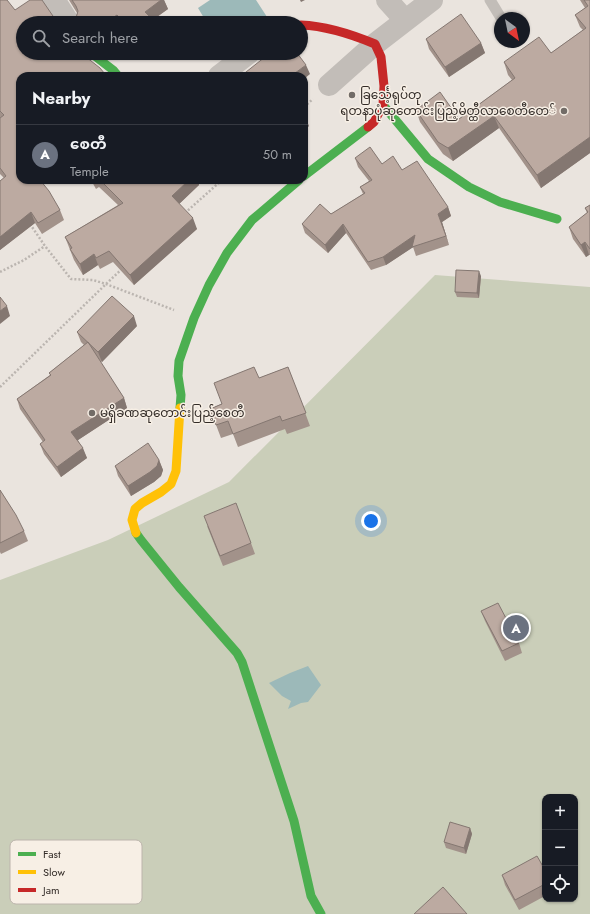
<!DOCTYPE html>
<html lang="en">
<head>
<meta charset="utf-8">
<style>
	body { margin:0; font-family:Jost,"Noto Sans Myanmar",sans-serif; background:#242831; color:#f1f3f6 }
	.controls { position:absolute; right:12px; bottom:12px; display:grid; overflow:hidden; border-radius:8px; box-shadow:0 1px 3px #0004 }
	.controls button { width:36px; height:36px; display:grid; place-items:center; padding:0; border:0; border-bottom:1px solid #363941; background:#171b24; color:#f1f3f6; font:20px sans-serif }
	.compass { position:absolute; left:494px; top:12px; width:36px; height:36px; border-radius:50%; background:#171b24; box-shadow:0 1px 3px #0004; rotate:147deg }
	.you { position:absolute; left:371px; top:521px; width:14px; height:14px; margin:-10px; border:3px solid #fff; border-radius:50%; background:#1a73e8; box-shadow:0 0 0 6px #1a73e833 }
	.badge { display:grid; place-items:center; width:26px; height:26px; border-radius:50%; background:#b45309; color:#fff; font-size:13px; font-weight:700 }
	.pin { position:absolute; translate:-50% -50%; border:2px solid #fff; box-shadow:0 1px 4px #0006 }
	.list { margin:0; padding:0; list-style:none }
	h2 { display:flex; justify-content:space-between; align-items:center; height:52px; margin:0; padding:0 16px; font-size:17px }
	h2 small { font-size:13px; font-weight:400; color:#9ea1a6 }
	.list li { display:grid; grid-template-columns:26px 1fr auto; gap:12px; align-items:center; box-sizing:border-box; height:60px; padding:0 16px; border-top:1px solid #363941 }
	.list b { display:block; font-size:15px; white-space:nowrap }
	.list p { margin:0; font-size:13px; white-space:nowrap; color:#9ea1a6 }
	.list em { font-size:13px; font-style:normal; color:#9ea1a6 }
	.icon { flex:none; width:22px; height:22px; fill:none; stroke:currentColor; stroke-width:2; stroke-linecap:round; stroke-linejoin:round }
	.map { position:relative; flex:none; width:590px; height:914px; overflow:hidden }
	.search { position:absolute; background:#171b24; box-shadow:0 1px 3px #0004; left:16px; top:16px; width:292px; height:44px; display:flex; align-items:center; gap:10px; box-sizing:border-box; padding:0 14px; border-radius:22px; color:#9ea1a6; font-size:15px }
	.panel { position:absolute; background:#171b24; box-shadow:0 1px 3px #0004; left:16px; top:72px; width:292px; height:112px; border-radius:12px }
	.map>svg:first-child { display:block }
	.green { fill:#caceb9; fill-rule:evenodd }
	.water { fill:#9cb9b9 }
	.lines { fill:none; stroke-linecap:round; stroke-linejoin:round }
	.path { stroke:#bbb5b0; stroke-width:2.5; stroke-dasharray:2 2; stroke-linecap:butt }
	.lane { stroke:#c2bdb8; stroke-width:11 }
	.street { stroke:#c2bdb8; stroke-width:22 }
	.fast { stroke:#4caf50; stroke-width:9 }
	.slow { stroke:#ffc107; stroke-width:9 }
	.jam { stroke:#c62828; stroke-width:9 }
	.wall { fill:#a2928a }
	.shaded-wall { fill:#847771 }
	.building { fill:#bcaaa1; stroke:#847771 }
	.poi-dot { fill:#726c67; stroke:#f7efe5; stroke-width:1.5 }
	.labels { text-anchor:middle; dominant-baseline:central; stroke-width:3; stroke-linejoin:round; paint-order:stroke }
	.poi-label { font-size:12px; fill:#322b27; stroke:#f7efe5; text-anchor:start }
	.key { fill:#f7efe5; stroke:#bcb4ac; stroke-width:1 }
	.key-label { font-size:11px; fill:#322b27 }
</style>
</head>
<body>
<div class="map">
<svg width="590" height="914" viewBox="0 0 590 914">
	<rect width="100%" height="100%" fill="#eae4de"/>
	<!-- green -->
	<path class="green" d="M435,275L590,287V914H0V580L108,540L229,482ZM545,797H575V899H545Z"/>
	<!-- water -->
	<path class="water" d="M210,0H256L269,20L264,23H207L198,8Z
		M308,666L321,685L308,702L301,703L288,709L291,701L282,696L269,683L290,673Z"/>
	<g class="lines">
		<!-- path -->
		<path class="path" d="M304,107L313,99
			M185,213L222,180
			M30,224L45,246L71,279L93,280L106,284L174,310
			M0,272L24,260L45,246
			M0,387L106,284L123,268"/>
		<!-- lane -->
		<path class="lane" d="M490,0L501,18"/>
		<!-- street -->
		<path class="street" d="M53,0L55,1L69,23
			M387,0L405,20
			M219,76L249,53
			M329,85L375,44L432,0"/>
		<!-- fast -->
		<path class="fast" d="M91,53L113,70L118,76
			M383,105L428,159L469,187L500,202L557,219
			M304,176L368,127
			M180,408L181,395L178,376L179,361L194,318L209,285L227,253L252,220L299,180
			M136,533L141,540L179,587L237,653L242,662L294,821L311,896L321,914"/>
		<!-- slow -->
		<path class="slow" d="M136,533L132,520L135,509L142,503L161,492L171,484L176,471L180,408"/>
		<!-- jam -->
		<path class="jam" d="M301,25C327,26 351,34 375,44L381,57L384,86L383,105L374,122L368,127"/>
	</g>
	<!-- wall -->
	<path class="wall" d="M0,0L15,10L55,19L20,76V180L60,210L64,220L42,234L35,223L0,250V181L4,178L0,174V118H1L0,117Z
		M69,0H164L168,9L153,20L155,23H71L76,18L77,13Z
		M580,0H590V153L541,188L499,128L453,161L443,154L420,122L416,110L459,119L512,80L508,75L504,62L551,53L583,30L580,27L575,15L585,8Z
		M426,39L481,43L485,53L449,77L429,49Z
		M355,158L382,164L402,170L448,207L451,216L442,222L449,245L416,256L413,247L386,265L371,270L346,233L328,253L305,233L302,224L331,214L363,194L360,187L369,181L358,167Z
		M91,180H198L199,185L179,204L197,229L134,285L113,262L100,269L98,265L83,275L74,260L65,237L118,205L99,187L96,189Z
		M590,205V255H589L586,257L573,239L569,227L587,213L585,208Z
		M481,276L479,298L457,297L455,292Z
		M137,326L102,362L99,360L124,398L127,408L78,440L87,458L61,477L44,454L40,444L43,442L20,409L17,399L50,375L49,373L84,345L81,342L77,332Z
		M288,367L310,426L287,434L285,429L238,447L233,434L221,438L210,409L221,404L259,378Z
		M159,460L163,470L161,476L154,482L131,496L118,476L115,466Z
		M0,490L24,531L28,541L1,554L0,552Z
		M207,526L251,543L255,554L223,566Z
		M481,611L519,643L522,653L505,661L485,621Z
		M470,828L472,834L466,854L446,848L444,842Z
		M545,870V896L519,910L505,885L502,875Z"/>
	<!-- shaded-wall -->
	<path class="shaded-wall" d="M161,0H164L168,9L148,23L145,12Z
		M300,0H305L301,2Z
		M117,15L120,23H105Z
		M481,43L485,53L449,77L445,67Z
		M306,65L310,74L304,79V76H291Z
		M494,116L499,128L453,161L448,148Z
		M305,117L309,126L304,131V118Z
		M590,137V153L541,188L537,175Z
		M304,152L306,158L304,160Z
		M189,180H198L199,185L176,207L172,196Z
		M448,207L451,216L442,222L449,245L438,214Z
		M31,212L35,223L0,250V237Z
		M193,218L197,229L134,285L130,275Z
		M343,224L346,233L328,253L325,245Z
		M415,235L418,244L386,265L383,257Z
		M585,242L589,255L586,257L581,245Z
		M94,254L98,265L83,275L80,264Z
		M479,271L481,276L479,298L477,293Z
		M7,306L10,316L0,324V311Z
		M134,316L137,326L102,362L98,352Z
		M124,398L127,408L75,442L71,432Z
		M83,448L87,458L61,477L57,467Z
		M159,460L163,470L161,476L154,482L131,496L128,486Z
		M470,828L472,834L466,854L464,848Z"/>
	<!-- building -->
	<path class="building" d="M0,0H7L15,10L30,0H42L55,19L59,23H23V53H81L100,68L105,74L108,76H20V151L19,152L20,153V180H40L49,191L60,210L38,223L31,212L0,237V181L6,176L0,168V118L4,115L0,111Z
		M72,0H161L145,12L154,21L151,23H125L117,15L105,23H71L76,18L78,11L76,6Z
		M584,0H590V137L537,175L494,116L448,148L438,142L416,110L440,92L459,119L515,78L504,62L539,37L551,53L586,28L575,15L588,6Z
		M461,14L481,43L445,67L426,39Z
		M270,53H297L306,65L291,76H241Z
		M229,73L232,76H226Z
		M370,147L382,164L393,156L402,170L417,161L448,207L438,214L446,236L412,247L415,235L383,257L368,262L343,224L325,245L302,224L320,204L331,214L365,193L360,187L372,180L355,158Z
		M100,180H189L172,196L193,218L130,275L109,251L96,258L94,254L80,264L70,249L72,248L65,237L123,203Z
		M590,205V249L585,242L581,245L569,227L588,212L585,208Z
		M456,270L479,271L477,293L455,292Z
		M112,296L134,316L98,352L77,332Z
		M0,297L7,306L0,311Z
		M88,342L124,398L71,432L83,448L57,467L40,444L45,440L17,399L51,375L49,373Z
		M254,367L259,378L288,367L306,413L282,421L280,416L233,434L228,421L216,425L210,409L222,404L214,383Z
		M148,443L159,460L157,466L150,472L128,486L115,466Z
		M0,490L16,515L24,531L0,543Z
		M236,503L251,543L220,556L204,516Z
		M498,603L519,643L502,651L481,611Z
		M450,822L470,828L464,848L444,842Z
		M537,856L545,870V884L515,900L502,875Z
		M443,887L467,914H414Z"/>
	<!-- markers -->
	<g class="poi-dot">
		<circle cx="352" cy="95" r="4"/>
		<circle cx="564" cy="111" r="4"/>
		<circle cx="92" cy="413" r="4"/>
	</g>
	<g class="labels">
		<!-- poi labels -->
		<g class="poi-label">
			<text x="360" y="95">ခြင်္သေ့ရုပ်တု</text>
			<text x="556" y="111" text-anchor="end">ရတနာပုံဆုတောင်းပြည့်မိတ္ထီလာစေတီတေ်</text>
			<text x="100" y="413">မရှိခဏဆုတောင်းပြည့်စေတီ</text>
		</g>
	</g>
	<!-- legend -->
	<rect x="10" y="840" width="132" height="64" rx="6" class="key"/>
	<rect x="18" y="852" width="18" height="4" fill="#4caf50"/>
	<rect x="18" y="870" width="18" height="4" fill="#ffc107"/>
	<rect x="18" y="888" width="18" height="4" fill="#c62828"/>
	<g class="key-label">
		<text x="43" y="858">Fast</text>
		<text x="43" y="876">Slow</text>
		<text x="43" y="894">Jam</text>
	</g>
</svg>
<div class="controls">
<button>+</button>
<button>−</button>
<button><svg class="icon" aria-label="locate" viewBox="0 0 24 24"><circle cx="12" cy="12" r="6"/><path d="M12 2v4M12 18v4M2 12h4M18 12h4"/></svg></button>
</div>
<svg class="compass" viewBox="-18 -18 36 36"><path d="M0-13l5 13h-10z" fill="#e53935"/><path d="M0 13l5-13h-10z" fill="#9ea1a6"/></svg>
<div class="you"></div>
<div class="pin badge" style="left:516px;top:628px;background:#6b7280">A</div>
<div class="search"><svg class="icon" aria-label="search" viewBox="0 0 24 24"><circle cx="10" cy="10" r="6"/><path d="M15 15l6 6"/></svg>Search here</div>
<section class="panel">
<h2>Nearby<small></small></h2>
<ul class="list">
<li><span class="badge" style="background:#6b7280">A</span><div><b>စေတီ</b><p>Temple</p></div><em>50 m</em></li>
</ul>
</section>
</div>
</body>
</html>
